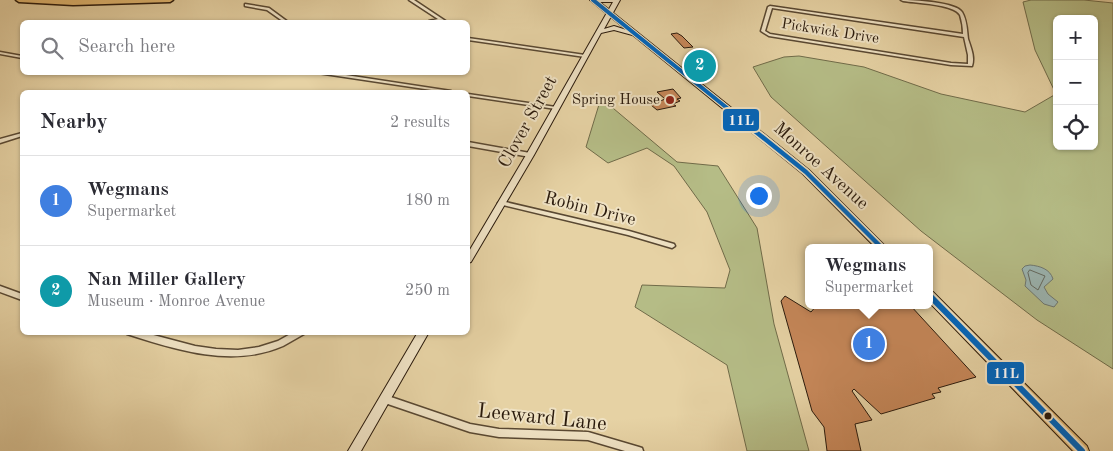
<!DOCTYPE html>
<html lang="en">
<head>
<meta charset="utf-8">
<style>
	body { margin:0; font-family:"Old Standard TT",serif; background:#f7f7f7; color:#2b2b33 }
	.controls { position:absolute; right:15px; top:15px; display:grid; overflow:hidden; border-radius:8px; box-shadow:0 1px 4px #0004 }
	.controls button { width:45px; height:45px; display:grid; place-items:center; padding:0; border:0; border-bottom:1px solid #e1e1e2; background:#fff; color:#2b2b33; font:25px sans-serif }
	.you { position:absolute; left:758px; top:195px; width:18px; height:18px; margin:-12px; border:4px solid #fff; border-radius:50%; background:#1a73e8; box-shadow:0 0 0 8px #1a73e833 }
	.badge { display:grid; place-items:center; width:32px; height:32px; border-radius:50%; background:#8f2418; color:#fff; font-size:16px; font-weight:700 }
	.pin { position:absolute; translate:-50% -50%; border:2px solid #fff; box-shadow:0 1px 5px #0006 }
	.popup { position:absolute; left:805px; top:244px; width:128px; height:65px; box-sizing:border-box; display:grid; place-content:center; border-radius:8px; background:#fff; filter:drop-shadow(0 1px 4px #0005); font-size:16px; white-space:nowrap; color:#7c7c81 }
	.popup b { font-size:19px; color:#2b2b33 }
	.popup::after { content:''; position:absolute; left:50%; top:100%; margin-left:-10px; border:10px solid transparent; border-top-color:#fff }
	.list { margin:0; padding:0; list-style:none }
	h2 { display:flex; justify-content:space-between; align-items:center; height:65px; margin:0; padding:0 20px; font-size:21px }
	h2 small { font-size:16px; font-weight:400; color:#7c7c81 }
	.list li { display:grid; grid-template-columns:32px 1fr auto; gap:15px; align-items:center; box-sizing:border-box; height:90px; padding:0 20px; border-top:1px solid #e1e1e2 }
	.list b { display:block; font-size:19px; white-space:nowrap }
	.list p { margin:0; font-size:16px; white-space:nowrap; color:#7c7c81 }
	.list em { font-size:16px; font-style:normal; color:#7c7c81 }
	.icon { flex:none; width:28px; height:28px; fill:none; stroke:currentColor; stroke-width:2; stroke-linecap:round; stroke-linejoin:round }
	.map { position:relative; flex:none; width:1113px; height:451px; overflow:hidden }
	.search { position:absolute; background:#fff; box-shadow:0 1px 4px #0004; left:20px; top:20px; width:450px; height:55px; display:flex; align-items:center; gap:12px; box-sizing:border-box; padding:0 18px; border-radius:8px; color:#7c7c81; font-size:19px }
	.panel { position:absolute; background:#fff; box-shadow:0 1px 4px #0004; left:20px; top:90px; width:450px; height:245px; border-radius:8px }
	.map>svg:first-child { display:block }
	.green { fill:#b5bc86; stroke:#706b49; fill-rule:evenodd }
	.water { fill:#9bb5b2; stroke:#6e7770 }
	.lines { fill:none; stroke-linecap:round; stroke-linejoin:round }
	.shore { stroke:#62685f; stroke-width:1 }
	.building { fill:#c68759; stroke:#2a1a0c }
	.minor-casing { stroke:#594832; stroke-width:3 }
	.secondary-casing { stroke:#2a1a0c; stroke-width:2 }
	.primary-casing { stroke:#2a1a0c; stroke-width:2 }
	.motorway-casing { stroke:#2a1a0c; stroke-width:3 }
	.minor { fill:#efe2c4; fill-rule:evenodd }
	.secondary { fill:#efe2c4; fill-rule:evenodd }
	.primary { fill:#e3b972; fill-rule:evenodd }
	.motorway { fill:#e3b972; fill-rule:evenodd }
	.bus-1-far2-casing { stroke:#efe2c4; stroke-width:6 }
	.bus-1-far1-casing { stroke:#efe2c4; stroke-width:8 }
	.bus-1-casing { stroke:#efe2c4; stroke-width:10 }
	.bus-1-far2 { stroke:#0065bd; stroke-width:4 }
	.bus-1-far1 { stroke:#0065bd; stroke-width:4.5 }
	.bus-1 { stroke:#0065bd; stroke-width:6 }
	.poi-dot { fill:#8f2418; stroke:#efe2c4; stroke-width:2 }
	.bus-dot { fill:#2a1a0c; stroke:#efe2c4; stroke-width:2 }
	.labels { text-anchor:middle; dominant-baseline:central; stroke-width:4; stroke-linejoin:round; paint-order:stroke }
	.far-street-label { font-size:15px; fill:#2a1a0c; stroke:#efe2c4 }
	.far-poi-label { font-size:15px; fill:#2a1a0c; stroke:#efe2c4; text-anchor:end }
	.street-label { font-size:18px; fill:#2a1a0c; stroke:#efe2c4 }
	.near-street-label { font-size:21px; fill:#2a1a0c; stroke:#efe2c4 }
	.line-badge { stroke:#efe2c4; stroke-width:2 }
	.badge-label { font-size:14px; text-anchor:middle; font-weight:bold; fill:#fff }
</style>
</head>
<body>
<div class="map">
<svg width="1113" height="451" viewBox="0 0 1113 451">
	<rect width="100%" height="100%" fill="#e6d2a4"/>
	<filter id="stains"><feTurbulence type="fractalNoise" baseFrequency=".004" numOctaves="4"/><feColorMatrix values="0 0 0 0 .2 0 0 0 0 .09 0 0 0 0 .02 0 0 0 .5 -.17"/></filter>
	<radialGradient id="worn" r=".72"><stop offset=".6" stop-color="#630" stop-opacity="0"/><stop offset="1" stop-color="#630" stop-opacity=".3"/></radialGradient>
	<!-- green -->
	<path class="green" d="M1031,0H1084L1113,3V369L1037,320L921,231L771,97L753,67L784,57L799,56L864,67L941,94L1025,112L1056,94L1035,50L1023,2ZM1057,19H1094V146H1057Z
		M601,98L677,162L718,166L757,228L774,324L809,451H747L727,365L635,307L642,285L725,288L730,270L707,212L674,166L647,148L608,163L586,147Z"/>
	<!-- water -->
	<path class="water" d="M1030,265C1040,266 1050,269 1053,279L1044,287L1048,294L1058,302L1054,307L1044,304L1025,286L1026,280L1022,269L1025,266Z"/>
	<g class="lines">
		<!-- shore -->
		<path class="shore" d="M1030,270L1045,276L1038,290L1031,285L1028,273Z"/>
	</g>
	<!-- building -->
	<path class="building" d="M677,33L682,36L693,47L684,48L671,34Z
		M701,58L715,71L702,74L685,62Z
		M673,89L681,98L677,99L680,101L673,104L676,106L657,110L651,105L665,99L657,92Z
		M785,296L811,312L817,305H910L976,377L938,388L941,392L932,394L935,398L881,414L854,389L852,391L872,420L855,424L861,451H827L824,427L812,411L781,301Z"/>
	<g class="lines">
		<defs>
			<path id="minor" d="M409,0H414L447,22H443L441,21L428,22L429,21L438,19Z
				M901,0C914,0 955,2 962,12C967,20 967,31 968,39C971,48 975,57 972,66L951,65L769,36L761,31L768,7L770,6L963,34C963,28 962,21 960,15C954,4 915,3 903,1ZM772,8L964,37L968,55V64L951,63L770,34L765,31Z
				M245,4L269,8L288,22H284L267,10L245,6Z
				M468,38L585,55L587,56L585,57L468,40Z
				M0,52L22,56V58L0,54Z
				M311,72H326L451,91L453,92H445Z
				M468,94L556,107L558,108L556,109L468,96Z
				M22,133V136L0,143V139Z
				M468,142L530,153L533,155L530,157L468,146Z
				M501,201L629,231L674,244L675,246L672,248L628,235L499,204L498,203Z
				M0,286L22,294V300L0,292Z
				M127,332H142L195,346L216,349L238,350L259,347L278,341L294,332H304V334C297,338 290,342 283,346C233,368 176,350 127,334Z
				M385,395L470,424L499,429L588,432L639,447L642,448L643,451H625L588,440L499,437L470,432L382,402L381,399L382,396Z"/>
			<path id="secondary" d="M593,0H620L604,29L614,26L639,34L636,36L614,30L601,33L534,155L471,262L468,263V253L526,155L613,2H596Z
				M418,332H429L361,451H348Z"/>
			<path id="primary" d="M590,0H597L809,170L887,248H876L803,174Z
				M929,291L933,292L1087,446L1089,451H1073L929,302Z"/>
			<path id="motorway" d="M16,0H173L170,2L73,5L19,2Z"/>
		</defs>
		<!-- minor casing -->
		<use href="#minor" class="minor-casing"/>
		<!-- secondary casing -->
		<use href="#secondary" class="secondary-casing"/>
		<!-- primary casing -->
		<use href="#primary" class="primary-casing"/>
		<!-- motorway casing -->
		<use href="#motorway" class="motorway-casing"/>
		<!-- minor -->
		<use href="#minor" class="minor"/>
		<!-- secondary -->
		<use href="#secondary" class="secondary"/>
		<!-- primary -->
		<use href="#primary" class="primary"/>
		<!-- motorway -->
		<use href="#motorway" class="motorway"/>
		<defs>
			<path id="bus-1-far2" d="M593,0L732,112"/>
			<path id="bus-1-far1" d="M730,111L806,172L882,248"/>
			<path id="bus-1" d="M929,295L1082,451"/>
		</defs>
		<!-- bus-1-far2 casing -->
		<use href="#bus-1-far2" class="bus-1-far2-casing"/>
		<!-- bus-1-far1 casing -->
		<use href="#bus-1-far1" class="bus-1-far1-casing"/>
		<!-- bus-1 casing -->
		<use href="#bus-1" class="bus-1-casing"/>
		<!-- bus-1-far2 -->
		<use href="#bus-1-far2" class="bus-1-far2"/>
		<!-- bus-1-far1 -->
		<use href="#bus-1-far1" class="bus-1-far1"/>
		<!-- bus-1 -->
		<use href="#bus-1" class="bus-1"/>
	</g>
	<!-- markers -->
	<circle class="poi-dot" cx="670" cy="100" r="5"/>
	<circle class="bus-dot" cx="1048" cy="416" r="4.5"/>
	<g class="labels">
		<!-- far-street labels -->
		<g class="far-street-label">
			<text transform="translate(830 32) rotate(9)">Pickwick Drive</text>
		</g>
		<!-- far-poi labels -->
		<g class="far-poi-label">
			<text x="660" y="100">Spring House</text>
		</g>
		<!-- street labels -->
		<g class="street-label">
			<text transform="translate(528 122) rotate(-61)">Clover Street</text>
			<text transform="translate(821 166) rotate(42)">Monroe Avenue</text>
			<text transform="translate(590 209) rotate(14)">Robin Drive</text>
		</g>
		<!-- near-street labels -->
		<g class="near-street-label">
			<text transform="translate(542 418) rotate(6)">Leeward Lane</text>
		</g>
	</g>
	<g class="line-badge">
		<rect x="722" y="108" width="38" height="24" rx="5" fill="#0065bd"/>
		<rect x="986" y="361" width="39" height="24" rx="5" fill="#0065bd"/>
	</g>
	<g class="badge-label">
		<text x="741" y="125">11L</text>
		<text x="1006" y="378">11L</text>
	</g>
	<rect width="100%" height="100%" filter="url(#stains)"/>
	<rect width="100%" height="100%" fill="url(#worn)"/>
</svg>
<div class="controls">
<button>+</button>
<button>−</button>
<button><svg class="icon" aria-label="locate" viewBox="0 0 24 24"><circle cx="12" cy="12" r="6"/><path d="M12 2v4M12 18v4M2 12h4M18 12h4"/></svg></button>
</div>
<div class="you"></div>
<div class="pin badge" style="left:869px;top:344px;background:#3f7fe0">1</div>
<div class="popup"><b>Wegmans</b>Supermarket</div>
<div class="pin badge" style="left:700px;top:66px;background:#0f9aa8">2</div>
<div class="search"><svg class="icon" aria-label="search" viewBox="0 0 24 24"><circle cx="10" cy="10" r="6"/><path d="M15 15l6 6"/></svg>Search here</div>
<section class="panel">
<h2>Nearby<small>2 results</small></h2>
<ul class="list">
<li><span class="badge" style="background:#3f7fe0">1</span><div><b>Wegmans</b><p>Supermarket</p></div><em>180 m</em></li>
<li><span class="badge" style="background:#0f9aa8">2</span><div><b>Nan Miller Gallery</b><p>Museum · Monroe Avenue</p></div><em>250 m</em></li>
</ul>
</section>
</div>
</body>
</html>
